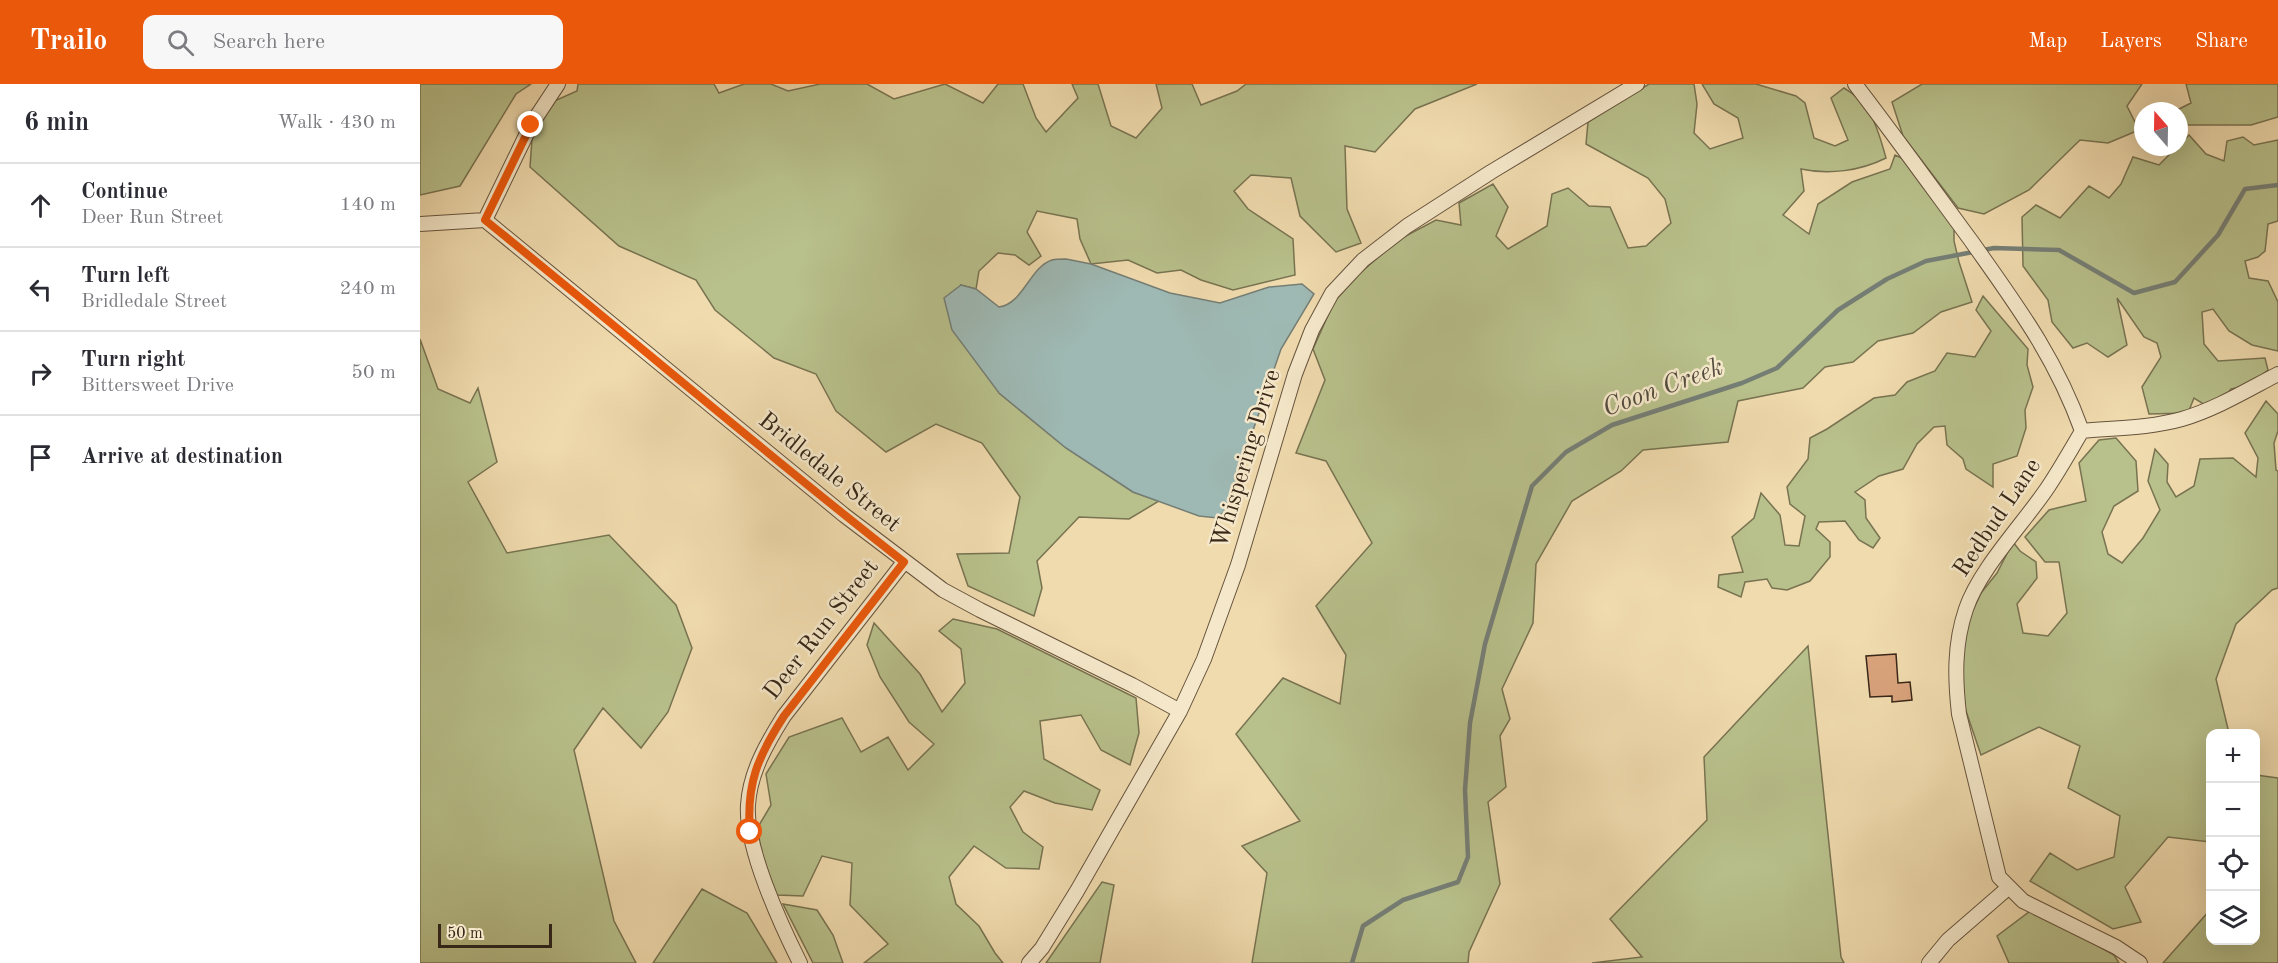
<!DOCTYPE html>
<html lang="en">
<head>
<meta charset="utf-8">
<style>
	body { margin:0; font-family:"Old Standard TT",serif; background:#f7f7f7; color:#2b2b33 }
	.controls { position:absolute; right:18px; bottom:18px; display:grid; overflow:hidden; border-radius:12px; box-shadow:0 6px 24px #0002 }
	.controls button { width:54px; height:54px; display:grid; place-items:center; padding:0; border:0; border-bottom:2px solid #e1e1e2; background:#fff; color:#2b2b33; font:30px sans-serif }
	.compass { position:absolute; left:1714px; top:18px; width:54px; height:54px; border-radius:50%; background:#fff; box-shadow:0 6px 24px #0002; rotate:340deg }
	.scale { position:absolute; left:18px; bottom:15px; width:114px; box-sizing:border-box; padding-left:6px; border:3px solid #382617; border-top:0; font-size:16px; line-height:21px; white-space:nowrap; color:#382617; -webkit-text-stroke:4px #f5e8ca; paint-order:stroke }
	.stop { position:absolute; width:18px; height:18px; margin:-14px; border:4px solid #ea580c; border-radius:50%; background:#fff }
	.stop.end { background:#ea580c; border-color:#fff; box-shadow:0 2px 6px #0008 }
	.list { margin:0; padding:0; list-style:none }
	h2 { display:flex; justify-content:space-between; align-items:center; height:78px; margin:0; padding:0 24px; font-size:26px }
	h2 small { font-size:20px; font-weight:400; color:#7c7c81 }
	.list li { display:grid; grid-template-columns:39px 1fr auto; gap:18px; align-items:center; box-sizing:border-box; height:84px; padding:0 24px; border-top:2px solid #e1e1e2 }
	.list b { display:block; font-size:22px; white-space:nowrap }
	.list p { margin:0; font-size:20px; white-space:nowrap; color:#7c7c81 }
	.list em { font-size:20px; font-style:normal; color:#7c7c81 }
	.icon { flex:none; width:33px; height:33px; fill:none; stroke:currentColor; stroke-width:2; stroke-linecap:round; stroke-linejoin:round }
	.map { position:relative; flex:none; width:1858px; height:879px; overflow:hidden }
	header { display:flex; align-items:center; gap:36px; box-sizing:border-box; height:84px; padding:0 30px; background:#ea580c; color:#fff }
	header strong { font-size:28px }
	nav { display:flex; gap:33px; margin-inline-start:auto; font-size:21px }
	.search { width:420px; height:54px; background:#f7f7f7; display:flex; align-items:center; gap:15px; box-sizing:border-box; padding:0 21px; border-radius:12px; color:#7c7c81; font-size:22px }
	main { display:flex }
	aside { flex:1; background:#fff }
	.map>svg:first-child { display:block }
	.green { fill:#b8c08b; stroke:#787351; stroke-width:1.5 }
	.water { fill:#9eb9b4; stroke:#757e75; stroke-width:1.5 }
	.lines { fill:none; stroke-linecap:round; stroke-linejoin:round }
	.stream { stroke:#757e75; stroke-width:4.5 }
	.building { fill:#d9a37c; stroke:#382617; stroke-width:1.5 }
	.minor-casing { stroke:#66533d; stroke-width:16 }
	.minor { stroke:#f5e8ca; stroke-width:14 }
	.route { stroke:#ea580c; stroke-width:8 }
	.labels { text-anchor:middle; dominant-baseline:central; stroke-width:5; stroke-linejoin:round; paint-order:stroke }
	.street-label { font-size:24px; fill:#382617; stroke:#f5e8ca }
	.water-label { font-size:26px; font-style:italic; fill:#524b3e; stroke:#f5e8ca }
</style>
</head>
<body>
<header>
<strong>Trailo</strong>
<div class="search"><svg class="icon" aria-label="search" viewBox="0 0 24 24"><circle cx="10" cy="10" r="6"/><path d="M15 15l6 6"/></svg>Search here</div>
<nav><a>Map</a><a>Layers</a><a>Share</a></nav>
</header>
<main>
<aside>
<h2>6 min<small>Walk · 430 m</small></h2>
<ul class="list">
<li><svg class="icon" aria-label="ahead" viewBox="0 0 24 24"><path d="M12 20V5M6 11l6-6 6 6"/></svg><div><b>Continue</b><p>Deer Run Street</p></div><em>140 m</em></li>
<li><svg class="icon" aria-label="left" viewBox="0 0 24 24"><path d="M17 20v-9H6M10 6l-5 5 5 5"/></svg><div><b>Turn left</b><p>Bridledale Street</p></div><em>240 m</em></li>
<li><svg class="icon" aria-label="right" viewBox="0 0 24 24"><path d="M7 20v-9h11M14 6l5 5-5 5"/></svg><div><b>Turn right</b><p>Bittersweet Drive</p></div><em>50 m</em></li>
<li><svg class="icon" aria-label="arrive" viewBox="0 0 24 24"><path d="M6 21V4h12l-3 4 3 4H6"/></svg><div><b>Arrive at destination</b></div></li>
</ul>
</aside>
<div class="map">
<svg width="1858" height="879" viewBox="0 0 1858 879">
	<rect width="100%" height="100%" fill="#f0dbae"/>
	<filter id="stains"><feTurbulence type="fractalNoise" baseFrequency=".00333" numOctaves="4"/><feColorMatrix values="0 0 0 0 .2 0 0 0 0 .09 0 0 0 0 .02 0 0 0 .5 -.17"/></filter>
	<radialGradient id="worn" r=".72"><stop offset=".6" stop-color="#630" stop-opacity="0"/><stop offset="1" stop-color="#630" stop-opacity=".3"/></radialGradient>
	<!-- green -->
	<path class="green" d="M0,0H111L96,10L40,102L0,111Z
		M158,0H294L299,9L324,0H351L368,7L400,0H447L474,15L525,0L563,19L578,0H603L616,34L626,48L658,14L652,0H678L691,42L716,54L742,24L736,0H772L781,21L817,7L826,0H1057L995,25L955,68L925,62L927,125L941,159L916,168L880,132L871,94L831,91L814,107L828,125L873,155L875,191L813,206L781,196L761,186L737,189L708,176L671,180L660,155L657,135L617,127L607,148L621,172L609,181L595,171L578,169L559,187L556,205L541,201L579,309L646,364L713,408L739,417L709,435L659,433L617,477L622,504L614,532L548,502L537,470L589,469L600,413L562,359L516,340L466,368L416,327L396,290L354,274L295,226L276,196L199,162L110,83L112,55L132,18L157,7Z
		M1229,0H1274L1277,20L1274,49L1290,65L1323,54L1318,34L1294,20L1282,0H1336L1376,12L1385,19L1394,54L1415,62L1428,56L1411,14L1424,4C1451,19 1458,45 1466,74C1440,87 1409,91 1381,85L1384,107L1363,131L1389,150L1398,120L1432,98L1470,85L1475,71L1486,76L1534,140V157L1539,178L1552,218L1521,228L1493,249L1458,257L1433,278L1405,283L1383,304L1318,317L1308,358L1223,366L1201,387L1152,417L1116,480L1113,539L1082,605L1090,635L1080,652L1086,703L1068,718L1080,800L1049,868L1048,879H832L847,789L822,762L880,737L816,650L863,594L920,620L926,571L896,522L952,459L906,377L876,369L905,296L893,265L914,218L939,190L978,156L1016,136L1041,141L1039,119L1073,100L1088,123L1076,152L1088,165L1127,142L1132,110L1148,104L1169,122L1190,123L1208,164L1226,162L1251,139L1245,115L1228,94L1166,60L1168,38Z
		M1502,0H1722L1707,22L1719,46L1688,59L1660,56L1609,106L1564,130L1538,124L1483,52L1472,18Z
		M1766,0H1858V33L1831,41H1759V27H1755L1771,19Z
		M1769,51L1786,70L1804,77L1807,57L1823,53L1834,61L1858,56V137L1848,140L1845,167L1838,173L1825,177L1829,194L1848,197L1858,218V267L1832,261L1809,247L1793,225L1782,228L1784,260L1798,277L1845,274L1848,286L1827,302L1811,305L1807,310L1785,321L1774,314L1768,329L1729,330L1722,303L1741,273L1737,259L1724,253L1697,214L1707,261L1688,273L1667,259L1653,264L1632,238L1628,216L1603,182L1602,133L1616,121L1640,134L1669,102L1689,114L1701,100L1713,73L1739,81Z
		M1563,212L1608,265L1607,281L1613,303L1605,326L1606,344L1597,372L1573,380V403L1546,385L1543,375L1527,361L1525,342L1514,343L1497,360L1483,385L1459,392L1435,408L1445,416L1446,434L1460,454L1453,464L1439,456L1425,437L1399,438L1396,445L1410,458V473L1390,497L1367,506L1352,504L1347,495L1325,498L1321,513L1298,503L1299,491L1323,488L1312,453L1334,434L1341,409L1360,431L1365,461L1379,462L1385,432L1370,420L1367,403L1388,375L1390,354L1407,345L1454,314L1475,311L1487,298L1515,287L1527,269L1555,273L1571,247L1556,226Z
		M0,255L18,305L50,319L58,304L77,378L48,398L87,469L189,451L256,521L272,564L248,628L221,664L183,624L154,666L194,837L216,879H0Z
		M1846,317L1858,330V347L1854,359L1856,386L1858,387V504L1852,506L1816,540L1796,595L1809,649L1790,650V758L1748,753L1705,803L1721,838L1693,845L1610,797L1630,769L1657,786L1694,773L1700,732L1648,704L1660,662L1619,643L1561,671L1545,624L1542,585L1544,558L1548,537L1561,509L1577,489L1593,458L1600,467L1616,478L1617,494L1597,520L1603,549L1628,552L1647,529L1639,478H1625L1605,453L1629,426L1666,417L1659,379L1679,356L1696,354L1716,377L1718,407L1694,422L1682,448L1688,470L1702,479L1723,454L1740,426L1728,397L1735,365L1748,380L1747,398L1756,413L1774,402L1780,375L1813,374L1836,393L1838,374L1825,349Z
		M533,535L577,545L716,614L719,649L710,681L681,666L661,631L620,637L624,675L680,706L672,726L635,719L604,707L590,723L603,748L623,763L619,785L586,784L554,762L529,793L536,820L559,842L575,869L583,879H444L468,860L430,821L432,779L402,772L383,812L357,811L341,771L338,743L351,721L346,690L369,653L422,634L441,668L468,653L488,686L514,660L489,638L460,593L447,561L454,539L500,590L522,628L545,599L541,565L519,547Z
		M1388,562L1421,873L1424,879H1172L1222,873L1190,835L1287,736L1284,673Z
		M1836,691L1858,694V879H1743L1790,826V856H1836Z
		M682,798L694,801L680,879H626Z
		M282,805L327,829L357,879H233Z
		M363,820L397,826L413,851L423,879H393Z
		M1613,825L1694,871L1699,879H1589L1577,852Z"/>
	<!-- water -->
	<path class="water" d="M646,175L671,180L750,209L800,219L849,203L882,200L894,210L861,265L806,425L798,434L779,432L713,408L646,364L579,309L532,246L524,214L541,201L556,205L579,223C603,220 610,183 632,176C636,175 642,175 646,175Z"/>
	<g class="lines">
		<!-- stream -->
		<path class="stream" d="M932,879L943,842L983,816L1038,798L1048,773L1045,706L1050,639L1065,560L1112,402L1146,368L1192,341L1322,299L1357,284L1418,226L1467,195L1506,177L1574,164L1639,166L1714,209L1755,198L1798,151L1825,105L1858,101"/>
	</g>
	<!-- building -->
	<path class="building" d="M1476,570L1478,599L1490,598L1492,616L1472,618V612L1450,613L1446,572Z"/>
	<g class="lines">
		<defs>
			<path id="minor" d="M1435,0C1475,52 1513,105 1552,158C1597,222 1635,272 1662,347C1650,367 1639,387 1626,406C1602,441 1559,486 1546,525C1534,560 1535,595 1539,630L1579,793L1603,817L1696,863L1720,879
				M65,136L424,431L523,506L560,526L712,601L760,627
				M65,136L111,41L138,0
				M0,140L65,136
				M1662,347C1695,344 1730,344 1762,335C1796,325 1827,306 1858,290
				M380,879C361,841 325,763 328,721C330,688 347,659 364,632L484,478
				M609,879L622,864L657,807L760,627L784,575L818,481L875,290L892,246L912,209L943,176L987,142L1071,88L1217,0
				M1509,879L1528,856L1588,804"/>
		</defs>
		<!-- minor casing -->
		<use href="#minor" class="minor-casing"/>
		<!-- minor -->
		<use href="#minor" class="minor"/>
	</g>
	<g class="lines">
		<!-- route -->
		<path class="route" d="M111,41L65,136C205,249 342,367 484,478L364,632C338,672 326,700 330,748"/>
	</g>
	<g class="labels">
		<!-- street labels -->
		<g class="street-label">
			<text transform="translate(827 375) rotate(-73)">Whispering Drive</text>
			<text transform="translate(409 389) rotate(39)">Bridledale Street</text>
			<text transform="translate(1578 434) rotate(-56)">Redbud Lane</text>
			<text transform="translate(402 546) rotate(-52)">Deer Run Street</text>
		</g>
		<!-- water labels -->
		<g class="water-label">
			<text transform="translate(1243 304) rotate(-20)">Coon Creek</text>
		</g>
	</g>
	<rect width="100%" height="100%" filter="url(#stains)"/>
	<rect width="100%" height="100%" fill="url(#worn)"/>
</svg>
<div class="controls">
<button>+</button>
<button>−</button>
<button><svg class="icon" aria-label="locate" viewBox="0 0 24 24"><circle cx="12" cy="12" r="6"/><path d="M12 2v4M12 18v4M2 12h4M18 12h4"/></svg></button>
<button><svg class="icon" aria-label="layers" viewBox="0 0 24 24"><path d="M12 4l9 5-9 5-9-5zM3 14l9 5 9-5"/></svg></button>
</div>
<svg class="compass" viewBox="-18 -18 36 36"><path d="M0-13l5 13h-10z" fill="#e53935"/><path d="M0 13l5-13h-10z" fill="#7c7c81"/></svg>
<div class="scale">50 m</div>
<div class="stop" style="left:330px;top:748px"></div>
<div class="stop end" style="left:111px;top:41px"></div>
</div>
</main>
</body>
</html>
